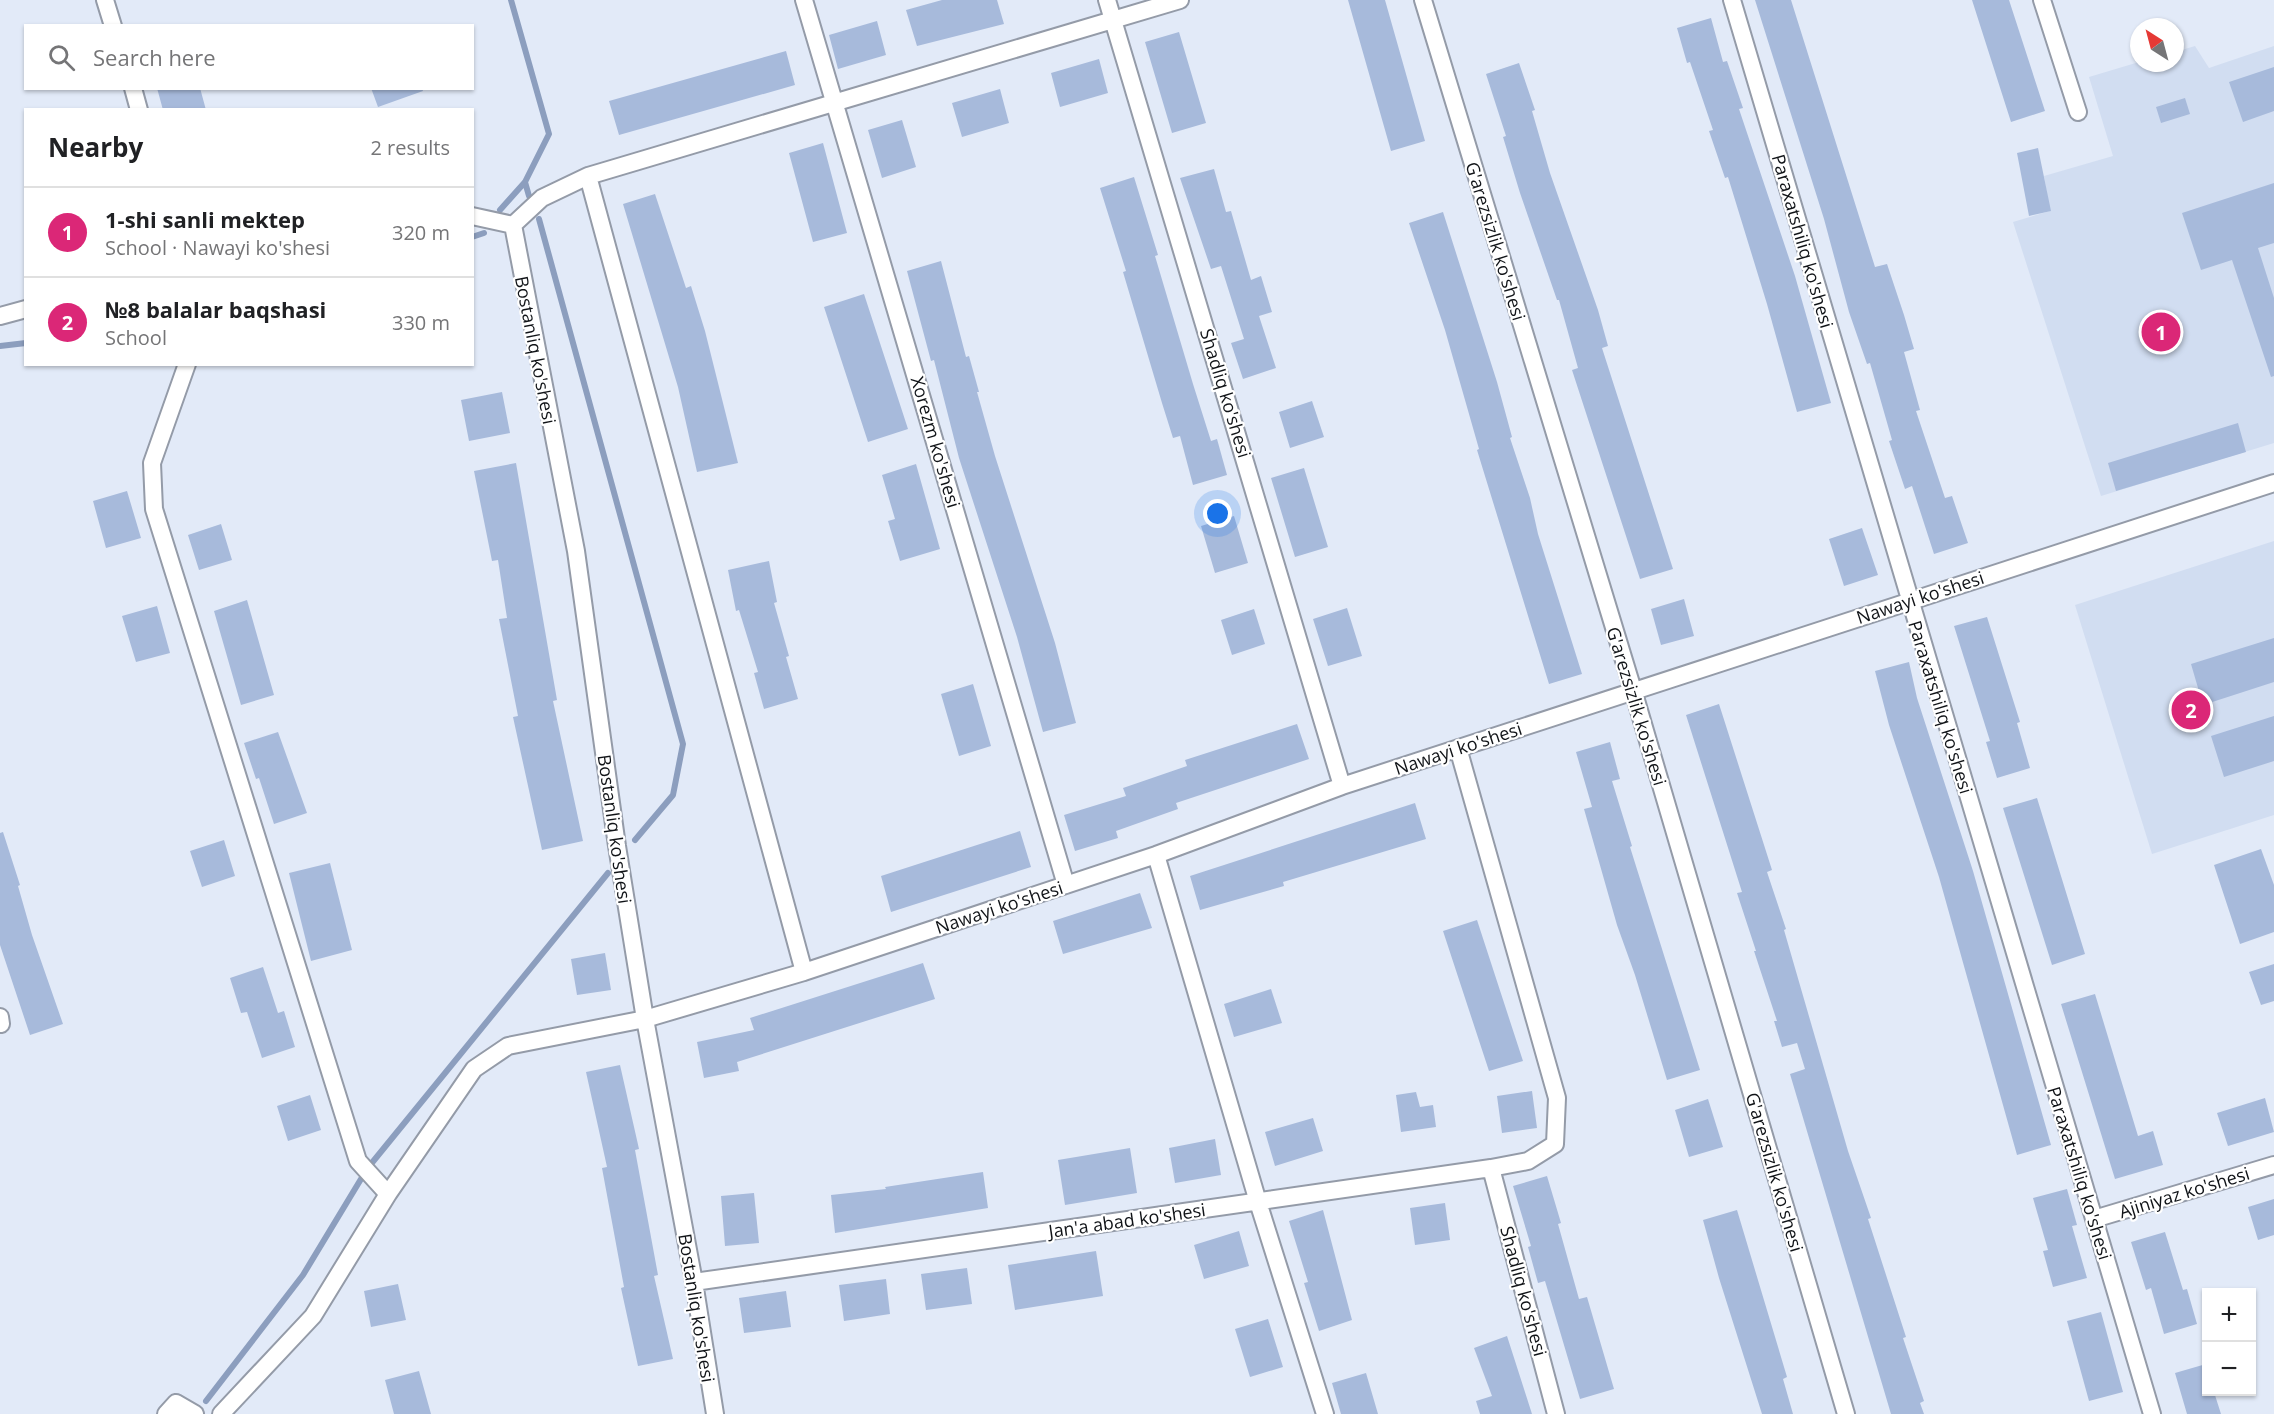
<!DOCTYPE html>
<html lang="en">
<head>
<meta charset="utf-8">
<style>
	body { margin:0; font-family:"Open Sans",sans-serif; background:#f2f2f2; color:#202124 }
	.controls { position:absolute; right:18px; bottom:18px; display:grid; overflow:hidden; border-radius:0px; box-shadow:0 2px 4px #0004 }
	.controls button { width:54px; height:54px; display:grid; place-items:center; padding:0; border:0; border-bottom:2px solid #e0e0e0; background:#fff; color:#202124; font:30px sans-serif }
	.compass { position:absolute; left:2130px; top:18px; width:54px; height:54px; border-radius:50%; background:#fff; box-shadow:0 2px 4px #0004; rotate:324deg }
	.you { position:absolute; left:1218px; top:514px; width:21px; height:21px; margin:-15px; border:4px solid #fff; border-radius:50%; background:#1a73e8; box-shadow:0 0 0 9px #1a73e833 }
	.badge { display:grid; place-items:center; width:39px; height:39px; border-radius:50%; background:#db2777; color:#fff; font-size:20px; font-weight:700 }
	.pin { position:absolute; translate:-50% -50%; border:3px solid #fff; box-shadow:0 2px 6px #0006 }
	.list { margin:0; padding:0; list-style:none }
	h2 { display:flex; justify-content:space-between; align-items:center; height:78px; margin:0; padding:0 24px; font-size:26px }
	h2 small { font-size:20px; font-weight:400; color:#757577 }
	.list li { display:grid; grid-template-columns:39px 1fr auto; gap:18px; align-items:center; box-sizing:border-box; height:90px; padding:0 24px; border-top:2px solid #e0e0e0 }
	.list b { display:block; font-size:22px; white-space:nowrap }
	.list p { margin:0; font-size:20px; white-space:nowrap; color:#757577 }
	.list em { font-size:20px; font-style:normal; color:#757577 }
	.icon { flex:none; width:33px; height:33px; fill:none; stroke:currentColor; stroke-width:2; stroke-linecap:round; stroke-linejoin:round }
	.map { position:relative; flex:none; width:2274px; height:1414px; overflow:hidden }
	.search { position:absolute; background:#fff; box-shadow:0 2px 4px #0004; left:24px; top:24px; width:450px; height:66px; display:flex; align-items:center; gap:15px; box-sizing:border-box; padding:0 21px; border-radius:0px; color:#757577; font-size:22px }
	.panel { position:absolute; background:#fff; box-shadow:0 2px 4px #0004; left:24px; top:108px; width:450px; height:258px; border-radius:0px }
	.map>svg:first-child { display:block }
	.built { fill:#d1ddf1 }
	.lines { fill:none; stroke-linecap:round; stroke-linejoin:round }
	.stream { stroke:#8c9ebe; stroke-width:6 }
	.building { fill:#a7badb }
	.street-casing { stroke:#949ba8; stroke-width:20 }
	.street { stroke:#fff; stroke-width:16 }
	.labels { text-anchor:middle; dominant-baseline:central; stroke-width:4.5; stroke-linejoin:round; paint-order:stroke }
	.street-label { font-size:18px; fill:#101317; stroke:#fff }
</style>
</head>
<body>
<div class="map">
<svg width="2274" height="1414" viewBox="0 0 2274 1414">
	<rect width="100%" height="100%" fill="#e2eaf8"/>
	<!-- built -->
	<path class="built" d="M2195,46L2209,68L2274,46V443L2101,496L2013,222L2050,211L2044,176L2113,156L2089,77L2139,62L2175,63V52Z
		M2274,541V815L2152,854L2075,605Z"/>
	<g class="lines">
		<!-- stream -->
		<path class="stream" d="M525,182L529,196
			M500,210L525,182L549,134L511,0
			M539,219L683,744L673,795L635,840
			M472,237L484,233
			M0,346L26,343
			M371,1164L608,873
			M206,1401L303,1275L361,1179"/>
	</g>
	<!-- building -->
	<path class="building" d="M942,0H997L1004,24L917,46L906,10Z
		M1348,0H1385L1425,141L1391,151Z
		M1755,0H1791L1875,267L1887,264L1904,315L1914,349L1904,352L1920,410L1916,411L1945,498L1952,496L1968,543L1934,554L1912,486L1905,489L1889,441L1892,440L1870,363L1867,364L1849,312L1824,219Z
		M1972,0H2009L2045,111L2011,122Z
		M1711,18L1723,62L1727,61L1743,108L1739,109L1795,276L1831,403L1797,412L1767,304L1728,177L1725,178L1709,131L1713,130L1690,62L1687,63L1677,28Z
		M877,21L886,55L838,69L829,35Z
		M1179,32L1206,123L1172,133L1145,42Z
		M786,51L795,85L619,135L609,101Z
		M1099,59L1108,93L1060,107L1051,73Z
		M1519,63L1535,110L1532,111L1550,173L1598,310L1608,346L1602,348L1673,569L1640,579L1572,370L1578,368L1559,300H1557L1520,193L1503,137L1506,136L1486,74Z
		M2274,67V111L2243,122L2229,82Z
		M157,88H200L206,110H163Z
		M371,88H422L423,91L378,107Z
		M1000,89L1009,123L962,137L952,103Z
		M2185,98L2190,114L2161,123L2156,107Z
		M902,120L916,167L882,178L868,130Z
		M823,143L847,233L813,242L789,153Z
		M2038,148L2051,211L2029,216L2017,153Z
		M1214,169L1226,212L1231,211L1251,280L1261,276L1272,312L1259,316L1276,368L1243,379L1231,343L1244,339L1221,266L1211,269L1180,178Z
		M1134,177L1158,255L1155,256L1193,384L1211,441L1217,439L1227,475L1193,485L1180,436L1173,438L1162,403L1123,272L1126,271L1100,188Z
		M2274,183V243L2258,248L2274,298V376L2271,377L2232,260L2201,270L2182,213Z
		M655,194L686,288L691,286L705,331L738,463L697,472L678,387L623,204Z
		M1443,212L1497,382L1512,437L1510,438L1530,498L1538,534L1582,674L1549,684L1477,450L1479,449L1445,330L1409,223Z
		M941,261L966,357L969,356L979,392H977L995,456L1055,643L1076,723L1043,732L1017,637L959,458L934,360L931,361L907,271Z
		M864,294L908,429L868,442L824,307Z
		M502,392L510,433L469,441L461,400Z
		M1312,401L1324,437L1290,448L1279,412Z
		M2238,423L2246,452L2116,491L2108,463Z
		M516,463L557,700L553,701L583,841L542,850L513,717L518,716L499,619L507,618L498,560L492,561L474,471Z
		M916,464L940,549L900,561L888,521L895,519L882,475Z
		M1304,468L1328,547L1295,557L1271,478Z
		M127,491L141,538L106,548L93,501Z
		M1234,516L1248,563L1215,573L1201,526Z
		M221,524L232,560L199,570L188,535Z
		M1862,528L1878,575L1844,586L1829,539Z
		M769,561L777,602L774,603L789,656L786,657L798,699L764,709L754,673L758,672L739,610L736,611L728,570Z
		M1684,599L1694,636L1661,645L1651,609Z
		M247,600L274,695L241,705L214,611Z
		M157,606L170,653L136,662L122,616Z
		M1347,608L1362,656L1328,666L1313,619Z
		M1254,609L1265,644L1232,655L1221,620Z
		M1987,617L2020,722L2017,723L2030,768L1997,778L1986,742L1990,741L1954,626Z
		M2274,638V682L2203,705L2191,664Z
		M1909,662L1917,698L1973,871L2051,1145L2017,1155L1939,877L1889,725L1875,671Z
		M973,684L991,746L959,756L941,694Z
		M1719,704L1772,870L1767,872L1786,929L1784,930L1848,1151L1871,1218L1868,1219L1906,1337L1903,1338L1924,1401L1920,1403L1924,1414H1891L1790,1074L1805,1069L1797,1043L1782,1047L1774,1021H1777L1754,951H1756L1737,893L1742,892L1686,715Z
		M2274,716V761L2224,777L2211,736Z
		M1297,724L1309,759L1176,803L1178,809L1116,831L1118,838L1075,851L1064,815L1126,796L1123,788L1187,766L1185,760Z
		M278,732L307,813L274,824L259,778L256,779L244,743Z
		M1610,742L1620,779L1612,781L1632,846L1630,847L1700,1070L1667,1080L1635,975L1617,925L1584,809L1592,807L1576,752Z
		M2037,798L2085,954L2052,965L2003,808Z
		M1415,803L1426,839L1283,882L1284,886L1200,910L1190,876Z
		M1020,831L1031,867L891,912L881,876Z
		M3,832L20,885L18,886L32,935L63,1024L30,1035L0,945V833Z
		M224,840L235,876L202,887L190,851Z
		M2261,849L2274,885V932L2240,944L2214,865Z
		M330,863L352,950L311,961L289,873Z
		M1140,893L1152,928L1063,954L1053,921Z
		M1477,920L1523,1061L1489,1071L1443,931Z
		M605,953L611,990L577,995L571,959Z
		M923,963L935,999L737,1062L739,1071L704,1078L697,1042L754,1030L750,1018Z
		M2274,964V1001L2261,1005L2249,972Z
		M263,967L278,1013L284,1011L295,1047L262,1058L247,1012L241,1013L230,978Z
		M1271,989L1282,1023L1234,1037L1224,1004Z
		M2095,994L2138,1136L2153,1131L2163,1165L2115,1179L2061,1004Z
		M620,1065L639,1149L635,1150L658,1275L654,1276L673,1359L638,1366L621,1288L624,1287L602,1168L607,1167L586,1072Z
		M1532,1091L1537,1128L1502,1133L1497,1096Z
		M1416,1092L1420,1107L1433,1105L1436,1127L1401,1132L1396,1095Z
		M310,1095L321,1130L288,1141L277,1106Z
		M2265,1098L2274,1132L2228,1146L2217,1113Z
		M1708,1099L1723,1147L1689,1157L1675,1110Z
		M1313,1118L1323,1151L1275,1166L1265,1132Z
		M1215,1139L1221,1175L1175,1183L1169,1148Z
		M1130,1148L1137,1193L1065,1205L1058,1160Z
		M983,1172L988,1208L835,1233L831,1195L886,1189L885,1187Z
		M1547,1176L1561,1223L1558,1224L1579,1299L1587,1297L1614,1389L1580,1399L1545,1281L1538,1283L1528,1247L1531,1246L1513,1186Z
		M2067,1189L2077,1225L2072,1226L2087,1278L2053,1287L2043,1251L2048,1250L2033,1198Z
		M754,1193L759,1243L725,1246L721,1196Z
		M2274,1199V1235L2258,1240L2248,1207Z
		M1445,1203L1450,1240L1415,1245L1410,1208Z
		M1323,1210L1352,1320L1319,1331L1304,1283L1308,1282L1289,1221Z
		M1737,1210L1787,1377L1783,1379L1793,1414H1762L1719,1278L1703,1220Z
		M1239,1231L1249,1266L1204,1279L1194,1245Z
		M2165,1232L2183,1290L2187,1289L2197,1324L2164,1334L2151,1288L2146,1290L2131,1242Z
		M1096,1251L1103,1296L1015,1310L1008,1265Z
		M967,1268L972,1304L926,1310L921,1274Z
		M886,1279L890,1314L844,1321L839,1285Z
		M398,1284L406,1320L371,1327L364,1291Z
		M786,1291L791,1327L744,1333L739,1298Z
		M2101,1312L2123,1392L2089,1401L2067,1321Z
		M1268,1319L1283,1367L1250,1377L1235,1329Z
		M1507,1336L1532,1414H1480L1476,1401L1492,1396L1474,1348Z
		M2206,1364V1392H2214L2221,1414H2187L2175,1373Z
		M419,1371L431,1414H394L385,1380Z
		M1366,1373L1378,1414H1341L1332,1383Z"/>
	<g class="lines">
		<defs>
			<path id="street" d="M105,0L113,26
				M804,0L1066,885
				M1107,0L1342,786
				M1423,0L1633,690L1846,1414
				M1732,0L2152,1414
				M2042,0L2078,112
				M133,88L139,110
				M588,176L804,972
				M472,216L513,225
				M0,316L26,309
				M187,364L152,463L154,509L358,1161L388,1194
				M1156,855L1258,1202L1325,1414
				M0,1017L1,1024
				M1491,1168L1556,1414
				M2094,1219L2274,1165
				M694,1282L1491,1168L1528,1161L1555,1144L1557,1098L1458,748
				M166,1414L176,1403L195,1414
				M221,1414L313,1316L388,1194L474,1069L508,1046L645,1019L804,972L1156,855L1342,786L2274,483
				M715,1414L694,1282L645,1019L617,846L576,551L513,225L542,198L588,176L1180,0"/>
		</defs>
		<!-- street casing -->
		<use href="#street" class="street-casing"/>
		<!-- street -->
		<use href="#street" class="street"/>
	</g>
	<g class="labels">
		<!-- street labels -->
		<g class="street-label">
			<text transform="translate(1496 241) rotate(73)">G'arezsizlik ko'shesi</text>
			<text transform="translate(1803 241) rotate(74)">Paraxatshiliq ko'shesi</text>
			<text transform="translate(536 350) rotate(79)">Bostanliq ko'shesi</text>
			<text transform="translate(1226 393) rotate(73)">Shadliq ko'shesi</text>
			<text transform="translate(936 442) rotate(74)">Xorezm ko'shesi</text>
			<text transform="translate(1920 597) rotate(-18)">Nawayi ko'shesi</text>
			<text transform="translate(1637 706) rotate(73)">G'arezsizlik ko'shesi</text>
			<text transform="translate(1941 707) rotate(73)">Paraxatshiliq ko'shesi</text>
			<text transform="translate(1458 748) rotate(-18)">Nawayi ko'shesi</text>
			<text transform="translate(615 829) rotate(82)">Bostanliq ko'shesi</text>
			<text transform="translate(999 907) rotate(-18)">Nawayi ko'shesi</text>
			<text transform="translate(1775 1172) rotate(74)">G'arezsizlik ko'shesi</text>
			<text transform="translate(2080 1173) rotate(73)">Paraxatshiliq ko'shesi</text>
			<text transform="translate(2184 1192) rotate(-17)">Ajiniyaz ko'shesi</text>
			<text transform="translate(1127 1220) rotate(-8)">Jan'a abad ko'shesi</text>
			<text transform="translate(1524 1291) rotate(75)">Shadliq ko'shesi</text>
			<text transform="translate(697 1308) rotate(81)">Bostanliq ko'shesi</text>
		</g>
	</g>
</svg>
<div class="controls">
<button>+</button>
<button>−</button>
</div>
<svg class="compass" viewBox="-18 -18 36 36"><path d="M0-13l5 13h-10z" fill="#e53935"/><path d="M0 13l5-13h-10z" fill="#757577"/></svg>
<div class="you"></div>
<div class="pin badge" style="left:2161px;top:332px">1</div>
<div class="pin badge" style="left:2191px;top:710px">2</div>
<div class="search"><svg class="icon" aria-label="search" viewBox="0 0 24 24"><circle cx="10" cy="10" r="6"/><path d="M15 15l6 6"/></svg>Search here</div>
<section class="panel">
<h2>Nearby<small>2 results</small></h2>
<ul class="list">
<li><span class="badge">1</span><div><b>1-shi sanli mektep</b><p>School · Nawayi ko'shesi</p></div><em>320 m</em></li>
<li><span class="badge">2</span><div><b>№8 balalar baqshasi</b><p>School</p></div><em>330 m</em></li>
</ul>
</section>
</div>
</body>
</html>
